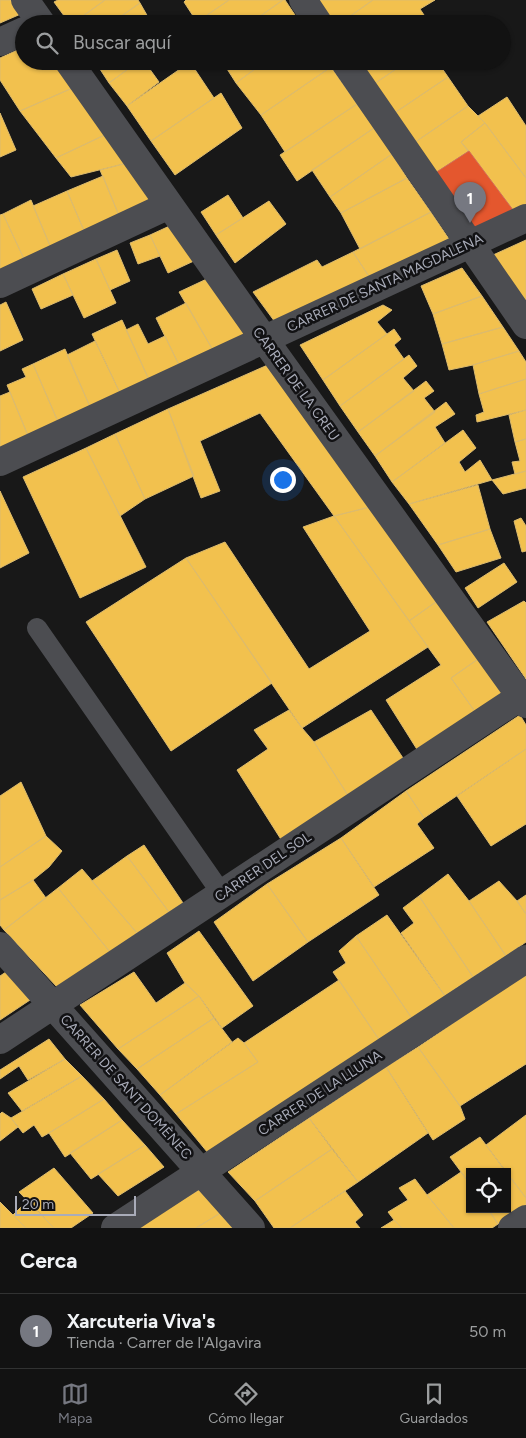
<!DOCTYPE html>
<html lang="es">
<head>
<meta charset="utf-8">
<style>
	body { margin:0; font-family:Figtree,sans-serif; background:#1b1b1b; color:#f1f3f6 }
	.controls { position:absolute; right:15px; bottom:15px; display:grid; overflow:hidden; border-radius:0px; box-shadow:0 1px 4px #0004 }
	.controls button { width:45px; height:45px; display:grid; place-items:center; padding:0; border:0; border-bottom:1px solid #313232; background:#121212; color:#f1f3f6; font:25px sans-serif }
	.scale { position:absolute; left:15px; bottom:12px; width:121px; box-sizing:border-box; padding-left:5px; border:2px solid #a9acb9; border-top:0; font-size:14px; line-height:18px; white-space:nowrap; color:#a9acb9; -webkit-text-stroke:4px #121214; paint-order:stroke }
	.you { position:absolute; left:282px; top:479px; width:18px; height:18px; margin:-12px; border:4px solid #fff; border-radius:50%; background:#1a73e8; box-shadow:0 0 0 8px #1a73e833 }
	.badge { display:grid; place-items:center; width:32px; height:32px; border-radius:50%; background:#767881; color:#fff; font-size:16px; font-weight:700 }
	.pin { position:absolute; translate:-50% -41px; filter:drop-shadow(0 1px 2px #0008) }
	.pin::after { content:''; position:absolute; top:26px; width:18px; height:15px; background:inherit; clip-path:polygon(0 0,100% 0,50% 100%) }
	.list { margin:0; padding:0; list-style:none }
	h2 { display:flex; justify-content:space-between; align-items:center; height:65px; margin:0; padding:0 20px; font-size:21px }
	h2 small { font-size:16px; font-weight:400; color:#9c9e9f }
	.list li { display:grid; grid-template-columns:32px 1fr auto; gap:15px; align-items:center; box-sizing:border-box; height:75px; padding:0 20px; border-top:1px solid #313232 }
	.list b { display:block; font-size:19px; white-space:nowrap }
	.list p { margin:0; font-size:16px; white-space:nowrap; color:#9c9e9f }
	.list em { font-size:16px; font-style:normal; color:#9c9e9f }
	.icon { flex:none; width:28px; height:28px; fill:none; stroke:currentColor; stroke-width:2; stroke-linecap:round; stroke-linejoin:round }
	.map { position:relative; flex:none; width:526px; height:1228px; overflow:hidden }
	.search { position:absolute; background:#121212; box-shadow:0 1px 4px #0004; left:15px; right:15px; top:15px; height:55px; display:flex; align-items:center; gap:12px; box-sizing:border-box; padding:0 18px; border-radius:28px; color:#9c9e9f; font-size:19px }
	.sheet { height:140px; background:#121212 }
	nav { display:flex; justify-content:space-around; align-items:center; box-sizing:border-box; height:70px; border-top:1px solid #313232; background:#121212; font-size:14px; color:#9c9e9f }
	nav a { display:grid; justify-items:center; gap:2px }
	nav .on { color:#767881 }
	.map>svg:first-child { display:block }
	.homes { fill:#f2c14e; stroke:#dcbb6e }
	.shops { fill:#e4572e; stroke:#d27058 }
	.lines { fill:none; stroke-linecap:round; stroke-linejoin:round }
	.service { stroke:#4c4d51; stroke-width:20 }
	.minor { stroke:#4c4d51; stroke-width:28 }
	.labels { text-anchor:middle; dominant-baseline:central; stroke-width:5; stroke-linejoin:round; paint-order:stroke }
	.street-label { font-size:14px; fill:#a9acb9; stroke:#121214 }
</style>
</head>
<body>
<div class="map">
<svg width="526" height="1228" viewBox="0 0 526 1228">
	<rect width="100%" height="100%" fill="#181818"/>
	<!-- homes -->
	<path class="homes" d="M0,0H14L23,13L0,23Z
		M58,0H105L72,24H70L54,2Z
		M105,0H138L140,3L110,24H72Z
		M186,0H229L197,22L184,2Z
		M229,0H283L249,24H214L207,15Z
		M283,0H285L301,24H249Z
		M311,0H373L339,24H327Z
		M373,0H435L420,9L430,24H339Z
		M140,3L152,24H110Z
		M24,47V61H59L77,86L20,111L0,80V58Z
		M99,61H139L109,83L96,63Z
		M139,61H144L159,82L127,106L109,83Z
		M222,61H266L236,83Z
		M266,61H327L331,67L261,115L236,83Z
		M353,61H408L371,86Z
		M408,61H437L448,77L390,116L371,86Z
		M190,62L214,98L151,141L127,106Z
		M331,67L357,104L285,152L261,115Z
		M448,77L468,106L411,145L390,116Z
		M77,86L111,132L56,158L20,111Z
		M221,93L242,128L175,175L151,141Z
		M507,97L526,126V178L485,123L478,116Z
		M357,104L374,128L297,181L280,155Z
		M468,106L485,123L461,142L469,151L432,175L411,145Z
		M0,113L16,150L0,157Z
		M485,123L526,178V209L516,214L461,142Z
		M374,128L392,154L330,197L312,170Z
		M111,132L131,162L71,177L56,158Z
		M392,154L407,178L341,213L330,197Z
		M131,162L158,201L120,218L100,170Z
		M103,176L120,218L85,233L67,191Z
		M407,178L431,212L360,249L341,213Z
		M67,191L85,233L51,248L33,206Z
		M228,195L243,218L216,235L201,212Z
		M31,200L51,248L24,259L3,214Z
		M269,201L286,224L235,263L216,235Z
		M431,212L451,242L370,278L353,252Z
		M3,214L24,259L0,270V215Z
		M174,224L196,260L168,273L150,235Z
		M150,235L160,256L138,264L130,243Z
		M526,240V305L493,255Z
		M117,250L130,281L110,290L96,259Z
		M353,252L370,278L275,322L253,292L317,260L322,267Z
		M96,259L116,303L84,318L63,274Z
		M462,268L482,296L433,314L421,286Z
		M63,274L73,295L41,309L32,289Z
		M211,277L251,335L214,352L179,292Z
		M482,296L503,327L442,344L433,314Z
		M6,302L23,340L0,351V305Z
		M186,303L214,352L180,367L156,318Z
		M383,305L392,310L377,322L387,334L323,380L300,345Z
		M122,320L150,382L121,395L92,334Z
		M138,324L148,344L165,336L180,367L150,382L126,330Z
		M503,327L519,351L473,365L449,370L442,344Z
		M394,329L401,339L394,345L404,359L340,406L323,380Z
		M95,341L121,395L91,409L67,355Z
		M65,349L91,409L59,424L33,364Z
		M519,351L526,362V379L479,394L473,365Z
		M409,355L417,366L403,378L414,391L358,432L340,406Z
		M33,364L59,424L29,438L7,385L26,377L22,369Z
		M270,364L374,506L334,516L260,413L200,441L220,491L201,498L168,409Z
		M526,379V410L477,422L476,415L484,412L479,394Z
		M426,381L434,391L424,398L435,412L375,456L358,432Z
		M10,392L29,438L0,450V396Z
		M446,402L455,414L435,427L445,443L392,482L375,456Z
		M168,409L194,476L145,499L115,434Z
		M526,410V439L515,442L509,415Z
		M463,430L476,448L459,462L465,472L480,460L492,480L409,504L392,482Z
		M115,434L145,499L120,516L86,448Z
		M526,439V471L515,474L512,462L520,461L515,442Z
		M86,448L146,567L80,598L23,477Z
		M526,471V488L503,494L492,480Z
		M478,485L490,529L438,545L409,504Z
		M0,491L29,553L0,568Z
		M374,506L440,599L409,621L334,516Z
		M334,516L428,647L302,728L186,558L225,542L309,669L370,631L303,527Z
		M521,518L526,526V551L522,552L514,521Z
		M490,529L501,558L456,572L438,545Z
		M186,558L272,683L171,751L86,622Z
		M504,563L517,582L478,608L465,588Z
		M440,599L481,657L451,678L476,713L418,751L386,700L441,665L409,621Z
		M524,601L526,603V679L487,622Z
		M481,657L505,692L476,713L451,678Z
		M289,710L302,728L314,742L349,797L282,841L237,770L268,749L254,730Z
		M371,710L405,761L349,797L314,742Z
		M520,715L526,725V749L424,818L406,791Z
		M526,749V824L491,846L457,796Z
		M21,782L46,836L0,867V796Z
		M406,791L424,818L417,824L434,848L374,887L341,838Z
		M46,836L62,851L49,867L33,880L0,900V867Z
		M341,838L379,895L308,942L267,884Z
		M144,845L183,903L169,912L127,856Z
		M127,856L169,912L137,933L92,881Z
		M82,869L137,933L110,952L58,888Z
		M448,874L469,901L506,956L473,977L419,896Z
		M33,880L46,898L4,930L0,925V900Z
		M499,881L517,901L526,914V942L506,956L469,901Z
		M267,884L308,942L253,981L214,922Z
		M58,888L110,952L57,987L4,930Z
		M526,895V914L517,901Z
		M419,896L473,977L445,996L401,933L414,923L403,908Z
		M387,915L445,996L413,1020L356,936Z
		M199,931L253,1006L222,1028L199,996L185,983L167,953Z
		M356,936L413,1020L380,1041L333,972L346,963L339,951Z
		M6,972L30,1000L0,1020V976Z
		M134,972L156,1003L185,983L199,996L118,1049L80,1005Z
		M526,974V1064L460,1106L418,1047Z
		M339,980L380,1041L208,1153L176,1114L258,1062L244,1043Z
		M199,996L214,1018L137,1069L118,1049Z
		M214,1018L232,1042L160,1095L137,1069Z
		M238,1038L244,1043L258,1062L176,1114L160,1095Z
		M49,1039L65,1059L28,1080L19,1066L0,1079V1070Z
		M418,1047L460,1106L465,1119L433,1140L386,1067Z
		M65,1059L82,1076L22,1111L8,1093Z
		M386,1067L428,1133L358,1182L309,1118Z
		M82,1076L104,1099L49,1133L42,1137L34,1125L23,1133L11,1118Z
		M104,1099L122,1120L65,1157L49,1133Z
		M2,1112L11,1118L18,1127L0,1141V1114Z
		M526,1115V1198L486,1145Z
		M309,1118L332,1149L255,1201L228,1172Z
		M122,1120L145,1145L91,1179L70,1153Z
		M480,1137L506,1172H470V1184L450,1157Z
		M145,1145L164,1167L118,1196L98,1174Z
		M332,1149L358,1182L290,1228H274L255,1201Z
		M54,1168L93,1213L71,1228H54L19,1192Z
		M461,1172L470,1184V1209H488L498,1224L492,1228H454L427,1195Z
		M507,1173L526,1198V1205L498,1224L488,1209H507Z
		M415,1179L427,1195L454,1228H402L394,1220L388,1212L408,1200L399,1188Z
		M202,1188L222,1212L196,1228H136Z
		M345,1191L363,1215L355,1222L360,1228H290Z
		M27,1201L54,1228H26L13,1215Z
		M0,1202L26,1228H0Z
		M222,1212L235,1228H196Z
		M394,1220L402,1228H381Z"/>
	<!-- shops -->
	<path class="shops" d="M469,151L516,214L471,235L432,175Z"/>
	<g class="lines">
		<!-- service -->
		<path class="service" d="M37,628L222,894"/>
		<!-- minor -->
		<path class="minor" d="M25,0L42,24
			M303,0L319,24
			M0,42L24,31
			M68,61L264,339L526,704
			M344,61L526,325
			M0,284L169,205
			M0,462L526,218
			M0,946L251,1228
			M0,1040L526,693
			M115,1228L526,959
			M512,1228L526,1219"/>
	</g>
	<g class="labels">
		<!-- street labels -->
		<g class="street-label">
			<text transform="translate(385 283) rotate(-25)">CARRER DE SANTA MAGDALENA</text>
			<text transform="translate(296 384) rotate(54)">CARRER DE LA CREU</text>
			<text transform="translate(263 867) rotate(-34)">CARRER DEL SOL</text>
			<text transform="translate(126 1087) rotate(48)">CARRER DE SANT DOMÈNEC</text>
			<text transform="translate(320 1093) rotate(-33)">CARRER DE LA LLUNA</text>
		</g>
	</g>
</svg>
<div class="controls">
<button><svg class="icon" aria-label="locate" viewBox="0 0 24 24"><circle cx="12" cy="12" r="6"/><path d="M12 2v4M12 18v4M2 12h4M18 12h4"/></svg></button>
</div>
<div class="scale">20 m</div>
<div class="you"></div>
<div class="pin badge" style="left:470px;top:223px">1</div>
<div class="search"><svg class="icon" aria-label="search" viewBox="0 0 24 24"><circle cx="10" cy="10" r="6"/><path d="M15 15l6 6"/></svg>Buscar aquí</div>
</div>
<section class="sheet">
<h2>Cerca<small></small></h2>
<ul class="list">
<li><span class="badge">1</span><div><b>Xarcuteria Viva's</b><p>Tienda · Carrer de l'Algavira</p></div><em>50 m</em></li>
</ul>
</section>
<nav>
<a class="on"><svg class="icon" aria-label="map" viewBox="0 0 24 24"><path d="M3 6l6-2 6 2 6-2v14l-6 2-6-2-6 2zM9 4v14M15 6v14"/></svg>Mapa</a>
<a><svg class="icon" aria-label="directions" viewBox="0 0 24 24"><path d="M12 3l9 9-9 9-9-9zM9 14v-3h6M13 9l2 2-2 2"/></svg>Cómo llegar</a>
<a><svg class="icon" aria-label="saved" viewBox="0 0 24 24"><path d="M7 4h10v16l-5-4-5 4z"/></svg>Guardados</a>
</nav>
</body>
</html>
